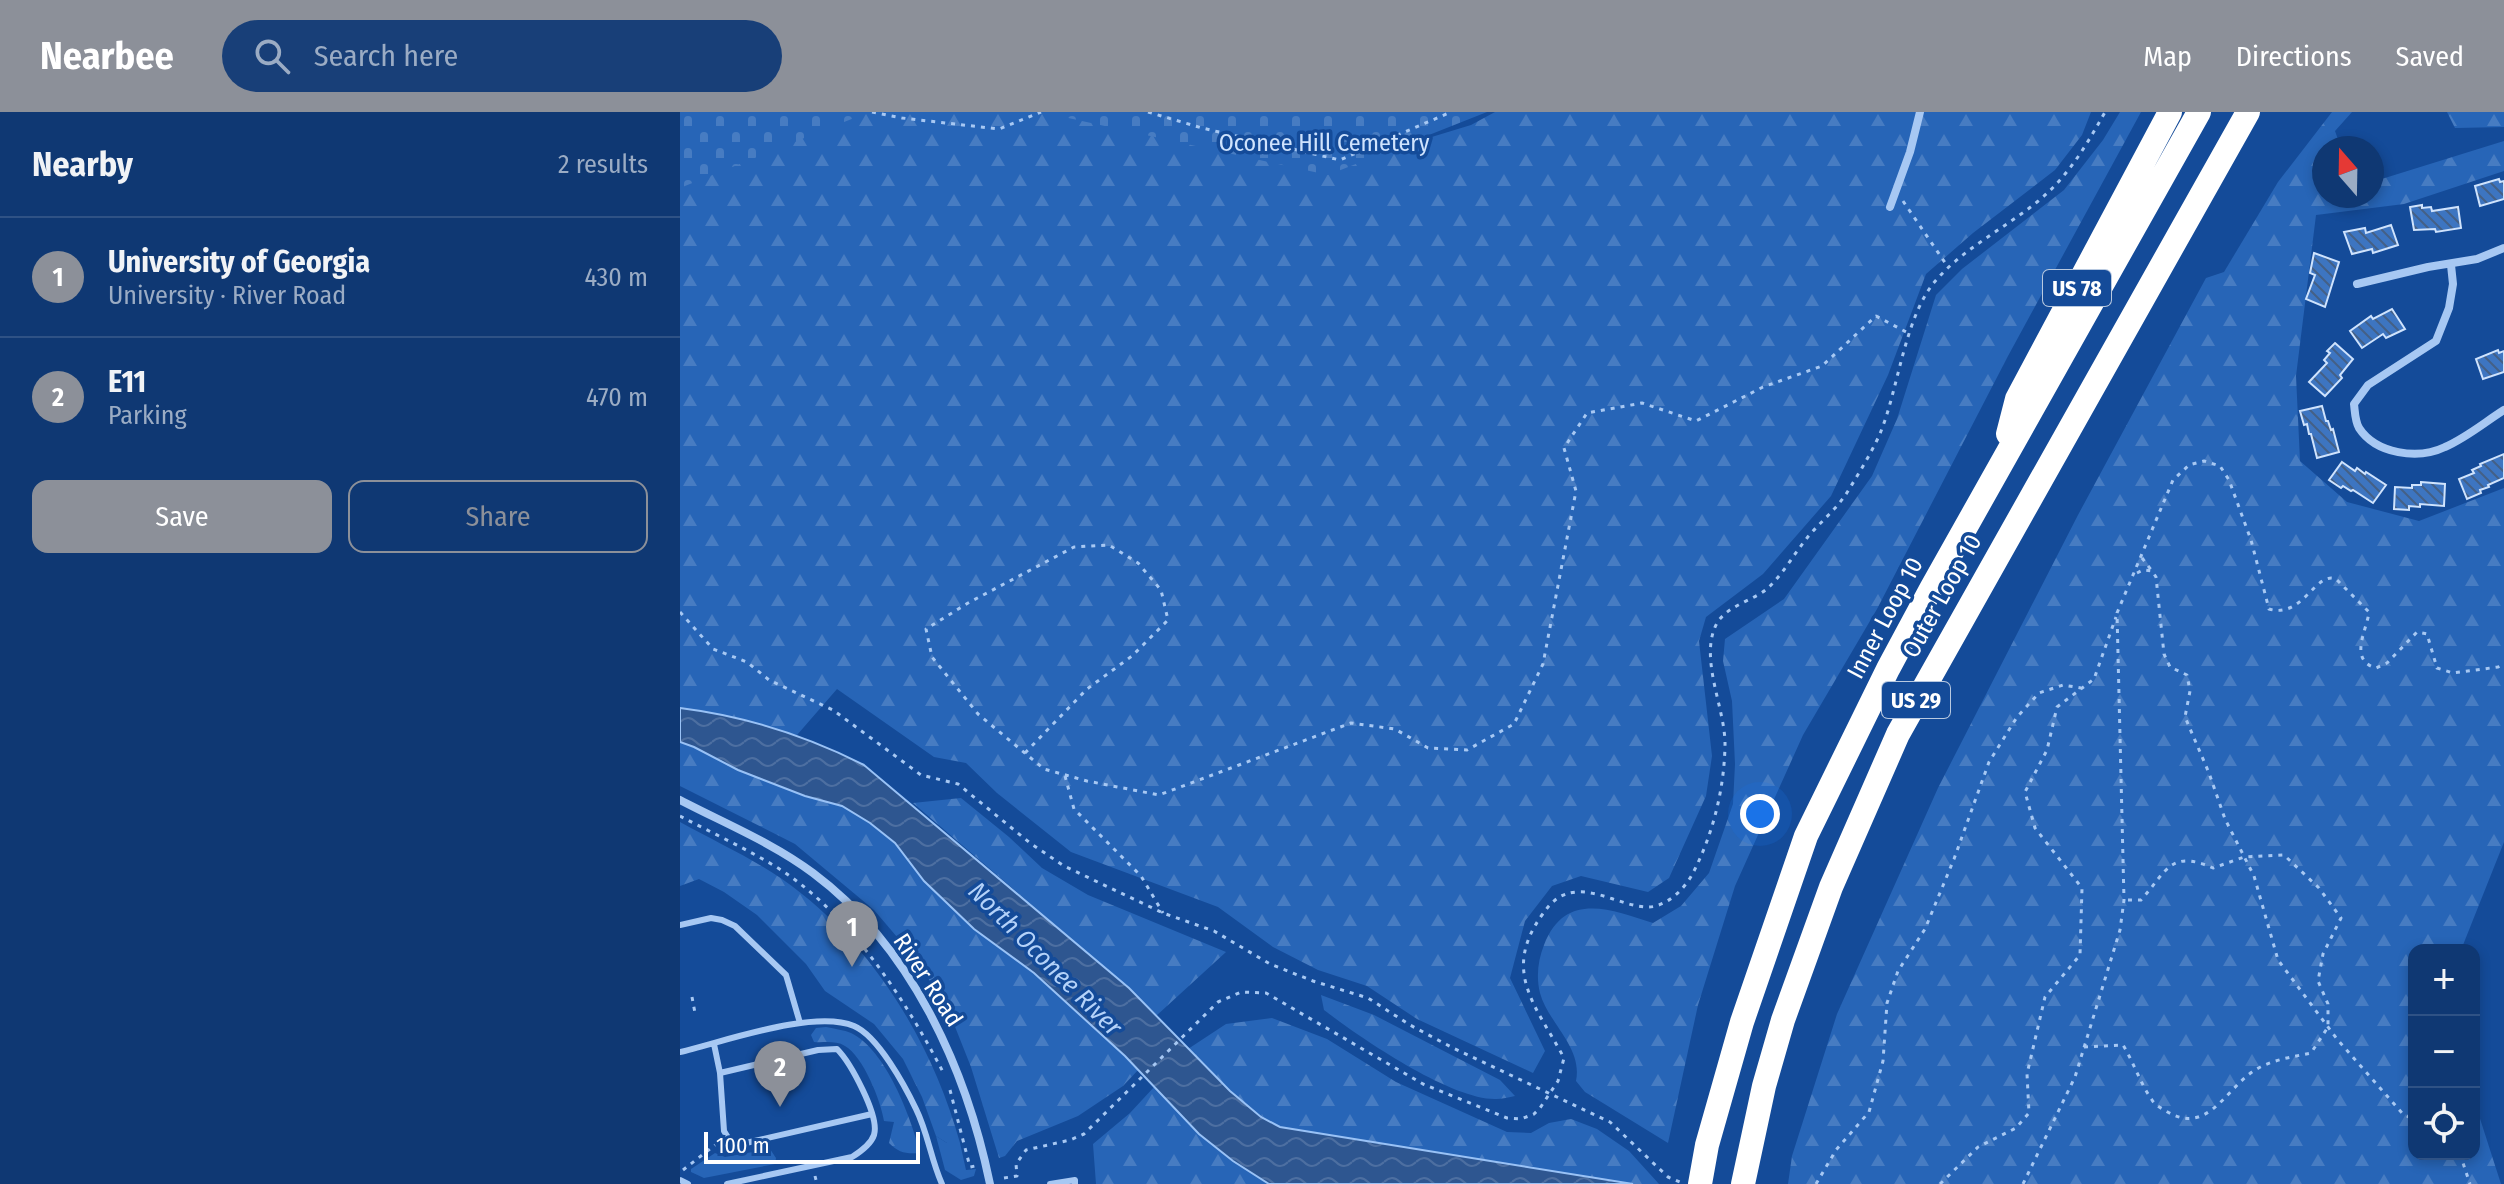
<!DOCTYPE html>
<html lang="en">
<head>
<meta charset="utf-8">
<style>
	body { margin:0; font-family:"Fira Sans Condensed",sans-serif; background:#183f78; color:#f1f3f6 }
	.controls { position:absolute; right:24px; bottom:24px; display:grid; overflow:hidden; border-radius:16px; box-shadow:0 4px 12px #0003 }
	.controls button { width:72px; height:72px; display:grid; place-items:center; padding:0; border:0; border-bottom:2px solid #2f5285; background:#0f3873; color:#f1f3f6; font:40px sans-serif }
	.compass { position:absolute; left:1632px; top:24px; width:72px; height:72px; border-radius:50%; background:#0f3873; box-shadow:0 4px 12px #0003; rotate:340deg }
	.scale { position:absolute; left:24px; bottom:20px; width:216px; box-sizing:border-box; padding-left:8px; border:4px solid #fff; border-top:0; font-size:22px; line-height:28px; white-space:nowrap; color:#fff; -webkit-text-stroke:6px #144b99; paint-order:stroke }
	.you { position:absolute; left:1080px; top:702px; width:28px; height:28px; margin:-20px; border:6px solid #fff; border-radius:50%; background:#1a73e8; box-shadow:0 0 0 12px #1a73e833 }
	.badge { display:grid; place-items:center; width:52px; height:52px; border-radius:50%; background:#8c9099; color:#fff; font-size:26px; font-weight:700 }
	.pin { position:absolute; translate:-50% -66px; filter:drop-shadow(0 2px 4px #0008) }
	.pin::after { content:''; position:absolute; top:42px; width:28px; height:24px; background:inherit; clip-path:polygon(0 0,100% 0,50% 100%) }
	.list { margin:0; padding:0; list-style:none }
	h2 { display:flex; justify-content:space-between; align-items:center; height:104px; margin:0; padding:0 32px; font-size:34px }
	h2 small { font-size:26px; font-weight:400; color:#9bacc4 }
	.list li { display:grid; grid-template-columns:52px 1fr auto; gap:24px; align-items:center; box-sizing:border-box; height:120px; padding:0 32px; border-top:2px solid #2f5285 }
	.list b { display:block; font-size:30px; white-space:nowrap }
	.list p { margin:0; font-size:26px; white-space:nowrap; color:#9bacc4 }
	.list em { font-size:26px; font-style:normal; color:#9bacc4 }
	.actions { display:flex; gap:16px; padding:24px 32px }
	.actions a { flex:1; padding:18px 0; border:2px solid #8c9099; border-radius:16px; text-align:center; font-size:28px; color:#8c9099 }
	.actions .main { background:#8c9099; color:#fff }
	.icon { flex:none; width:44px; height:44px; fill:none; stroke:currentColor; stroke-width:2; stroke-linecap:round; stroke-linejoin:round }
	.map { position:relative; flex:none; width:1824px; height:1072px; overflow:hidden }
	header { display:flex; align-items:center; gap:48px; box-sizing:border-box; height:112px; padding:0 40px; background:#8c9099; color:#fff }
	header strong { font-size:38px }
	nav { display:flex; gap:44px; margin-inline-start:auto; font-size:28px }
	.search { width:560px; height:72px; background:#183f78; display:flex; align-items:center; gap:20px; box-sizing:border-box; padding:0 28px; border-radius:44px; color:#9bacc4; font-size:30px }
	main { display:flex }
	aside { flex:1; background:#0f3873 }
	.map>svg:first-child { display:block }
	.green { fill:#2765b7 }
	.forest { fill:url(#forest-firs) }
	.cemetery { fill:url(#cemetery-stones) }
	.water { fill:url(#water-waves); stroke:#99c2f6; stroke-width:2 }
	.building { fill:url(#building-back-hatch); stroke:#cfe3fd; stroke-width:2 }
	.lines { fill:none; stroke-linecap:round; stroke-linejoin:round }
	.path { stroke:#a7c8f3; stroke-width:3; stroke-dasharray:4 6; stroke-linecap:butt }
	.service { stroke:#a7c8f3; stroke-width:6 }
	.minor { stroke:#a7c8f3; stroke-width:8 }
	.motorway { stroke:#fff; stroke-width:24 }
	.labels { text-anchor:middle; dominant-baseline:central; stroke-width:7; stroke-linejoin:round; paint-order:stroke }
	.shield { fill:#144b99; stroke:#b8c9e0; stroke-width:2 }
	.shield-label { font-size:22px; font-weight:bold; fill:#fff }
	.park-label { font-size:24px; fill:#cfe3fd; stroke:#144b99 }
	.street-label { font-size:24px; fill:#fff; stroke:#144b99 }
	.water-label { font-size:26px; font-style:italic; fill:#b4d2f9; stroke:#144b99 }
</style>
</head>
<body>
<header>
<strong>Nearbee</strong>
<div class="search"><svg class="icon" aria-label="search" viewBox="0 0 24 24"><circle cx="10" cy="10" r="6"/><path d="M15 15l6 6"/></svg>Search here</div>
<nav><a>Map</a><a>Directions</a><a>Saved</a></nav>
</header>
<main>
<aside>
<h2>Nearby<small>2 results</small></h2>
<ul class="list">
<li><span class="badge">1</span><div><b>University of Georgia</b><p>University · River Road</p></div><em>430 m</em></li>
<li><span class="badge">2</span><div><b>E11</b><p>Parking</p></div><em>470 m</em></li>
</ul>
<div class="actions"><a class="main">Save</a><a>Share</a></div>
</aside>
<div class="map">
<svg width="1824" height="1072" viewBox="0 0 1824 1072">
	<defs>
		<pattern id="forest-firs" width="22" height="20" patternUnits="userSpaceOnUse" patternTransform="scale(2)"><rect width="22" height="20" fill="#2765b7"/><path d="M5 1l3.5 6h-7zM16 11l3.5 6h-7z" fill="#477cc2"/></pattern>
		<pattern id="cemetery-stones" width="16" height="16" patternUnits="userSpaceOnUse" patternTransform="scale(2)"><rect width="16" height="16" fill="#2765b7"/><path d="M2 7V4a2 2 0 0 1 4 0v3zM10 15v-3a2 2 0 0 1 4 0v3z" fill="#477cc2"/></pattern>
		<pattern id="water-waves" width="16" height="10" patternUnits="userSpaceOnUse" patternTransform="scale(2)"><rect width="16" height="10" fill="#2e5690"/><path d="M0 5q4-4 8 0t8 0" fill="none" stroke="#4d6fa1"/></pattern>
		<pattern id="building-back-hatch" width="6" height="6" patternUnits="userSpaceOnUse" patternTransform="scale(2)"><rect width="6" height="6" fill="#3d75c1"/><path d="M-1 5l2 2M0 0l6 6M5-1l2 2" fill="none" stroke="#446086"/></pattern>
	</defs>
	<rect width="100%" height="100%" fill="#144b99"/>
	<!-- green -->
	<path class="green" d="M256,1024L267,1031H280L286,1058L296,1057L294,1064L281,1068L265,1058Z
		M90,1037L96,1046L95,1052L24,1066L11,1060V1057L35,1041L45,1045Z"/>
	<!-- forest -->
	<path class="forest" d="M0,0H494L660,53L791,13L815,0H1411L1402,23L1375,58L1293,121L1246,162L1208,263L1151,384L1083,462L1026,505L1019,529L1032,644L1026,684L989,766L968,780L901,764L872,774L845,809L830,866L865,939L853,961L737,907L687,874L638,858L593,835L538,795L391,740L317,681L286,651L254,645L157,577L117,623L26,600L0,596Z
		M1440,0H1461L1328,244L1197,497L1123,623L1055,774L1018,893L988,1031L905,980L896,969C903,935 868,911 860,881C856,865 858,848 864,833C885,779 930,797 973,811L1001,794L1029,761L1053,692L1055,652L1052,589L1043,549L1045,527L1104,487L1192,364L1217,307L1256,183L1282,157L1384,78L1423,28Z
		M1652,0H1672L1655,19L1661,36H1644V84H1692V70L1824,29V59L1724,92L1636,103L1616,264L1620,349L1667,390L1739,409L1824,376V730L1781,838H1734V1042H1794V988L1821,1072H1108L1112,1044L1157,902L1258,676L1398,403L1526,166L1544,160L1598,70Z
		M1767,0H1824V15L1775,16Z
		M0,630L14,635L58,658L125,684L162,694L190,711L215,731L244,769L294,817L354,861L459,957L443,974L398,1004L337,1029L325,1044L319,1046L291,955L266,892L229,839L194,798L115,732L0,674Z
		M281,686L329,725L362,756L408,783L546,840L476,904L449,876L233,691Z
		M0,710C34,729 70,745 102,767C190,828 252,929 280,1031H267L256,1024L242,985L223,947L194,912L145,879L126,852L77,803L44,780L19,767L0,774Z
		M641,883L694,903L820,968L835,984C829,985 822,987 816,987C771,988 679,925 644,898Z
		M592,906L647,927L716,970L827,1020L851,1021L869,1011L891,1007L917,1017L949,1039L979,1072H953L600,1015C564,996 536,965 508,937L546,912Z
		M146,915C155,917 164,918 171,921C206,938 231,1005 240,1041C226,1042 219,1041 209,1031L214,1010L204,1009C201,989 183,944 165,934C155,928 144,931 134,930L131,923L136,916Z
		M475,974C510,1013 544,1045 589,1072H416L413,1032L450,1001Z"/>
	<!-- cemetery -->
	<path class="cemetery" d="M0,0H189L0,76Z
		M361,0H807L648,63Z"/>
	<!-- water -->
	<path class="water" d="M0,596C64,604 127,624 184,653L449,876L550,979L581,1005L600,1015L953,1072H589L553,1049L519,1022L445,944L354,861L294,817L244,769L215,731L190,711L162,694L125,684L58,658L14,635L0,630Z"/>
	<!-- building -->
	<path class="building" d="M1819,67L1820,70L1824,69V87L1800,94L1795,74Z
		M1742,93V96L1751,95L1752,99L1778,95L1781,116L1756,120L1755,117L1734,118L1730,95Z
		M1711,113L1718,133L1693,141L1692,137L1672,142L1664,120L1685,116L1686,121Z
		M1634,141L1659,150L1645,195L1626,187L1635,163L1630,161Z
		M1712,197L1725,217L1706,226L1703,222L1682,236L1670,219L1691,204L1693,207Z
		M1655,231L1673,247L1660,263L1662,266L1645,284L1629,270L1647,251L1644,248L1650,241L1647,239Z
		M1818,238L1819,241L1824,239V260L1803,267L1796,247Z
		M1642,294L1646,309H1648L1651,318L1653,317L1659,340L1637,346L1631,322H1629L1627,312L1624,313L1620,299Z
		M1824,342V366L1808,373L1809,375L1800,378L1801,381L1787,387L1779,367L1794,361L1792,358L1801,354L1800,352Z
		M1662,350L1675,359L1677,356L1685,362L1686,360L1706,373L1693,391L1673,378L1671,379L1663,374L1661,376L1649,368Z
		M1741,370L1765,372L1764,394L1740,392V395L1729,394V398L1714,397L1715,375L1732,376V373H1741Z"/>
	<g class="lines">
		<!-- path -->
		<path class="path" d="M192,0L222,6L319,17L361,0
			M468,0L522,16L660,48L771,0
			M1223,89L1268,155
			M1462,446L1472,459
			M1457,461L1463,458L1472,459L1476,465L1484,542L1490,555L1507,563L1510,579L1505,605L1529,661L1545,707L1574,764L1598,848L1657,927L1722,1001L1734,1008
			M0,500L33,537L67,550L89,568L153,598L241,663L278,672L350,731L384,754L483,801L534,819L590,852L633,869L688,886L730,913L773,936L930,1010L988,1065L1002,1071
			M345,641L407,577L452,544L488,508L481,478L458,451L429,433L394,435L288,491L246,517L252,545L298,602L364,657L407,669L479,683L671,611L715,617L748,636L787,638L834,612L863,552L896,379L884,336L907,301L962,291L1016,309L1083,275L1142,254L1196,204L1230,222
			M385,664L394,697L461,764L483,801
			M0,704C32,721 67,737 98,756C170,802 225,887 263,960
			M12,885L15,901
			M1404,935L1443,933C1454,951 1460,971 1472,988C1475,993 1481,996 1486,999C1526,1024 1544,980 1572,960C1589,948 1612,945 1631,941L1648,915V892L1638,869L1643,842L1661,806L1639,776L1604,743L1564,745L1533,756C1490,737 1487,759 1461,788H1445
			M270,978L290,1055L295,1054
			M1780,1042L1790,1072
			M3,1058L35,1033
			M135,1064L137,1072
			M324,1066L337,1064L336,1052L346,1038L390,1028L404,1022L538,890L561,880L586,881L743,972L827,1006L841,1007L854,1002L860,996L878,969L884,946C857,895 821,860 862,803C871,790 880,781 897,780C922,778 954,800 976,794C992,789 1005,776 1013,761C1033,722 1044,678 1045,634C1046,597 1018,546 1037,511C1048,493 1073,489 1088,476C1103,462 1114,442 1127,426C1140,410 1157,397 1168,379C1179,361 1190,343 1199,324C1219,278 1224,202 1258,166C1286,135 1325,116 1357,90C1388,65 1406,34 1425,0
			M1136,1072L1156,1038L1189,1000L1203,949L1207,891L1218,859L1245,817L1274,747L1309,650L1337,605L1359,581L1383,573L1401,576
			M1260,1072L1298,1035L1336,1016L1349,1001L1347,962L1365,885L1400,843L1402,776L1355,716L1345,680L1367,638L1377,595L1414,567L1436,505
			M1343,1072L1395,965L1440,818L1444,788L1437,501L1493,368L1509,353L1524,349L1540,354L1549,368L1571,428L1589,497C1623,507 1635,459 1656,467L1689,500C1687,518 1668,548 1696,556L1707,551L1737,520L1747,522L1757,556L1773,561L1818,555L1824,551"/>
		<!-- service -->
		<path class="service" d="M0,813L31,806L42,808L55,814L106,863L120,911
			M34,932L40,961L44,1019L52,1032L57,1033L192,1002
			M0,940C43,930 134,897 174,914C198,924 225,974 236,997C248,1021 251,1048 262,1072
			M40,961L138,938L157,937C170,950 200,1004 194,1023C191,1032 180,1040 172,1045L47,1072
			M0,1068L8,1072
			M370,1072L395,1068V1072"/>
		<!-- minor -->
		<path class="minor" d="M1210,95L1230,40L1240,0
			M1771,153L1773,172L1769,196L1756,229L1688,273L1674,292C1675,300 1675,309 1679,316C1696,342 1738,348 1765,335C1786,326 1805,310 1824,298
			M1677,172L1748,155L1797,147L1824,136
			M0,688C44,711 93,731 133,761C231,834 286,956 310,1072"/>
		<!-- motorway -->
		<path class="motorway" d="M1328,322L1337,287L1490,0
			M1020,1072L1027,1033L1062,910L1126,724L1208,557L1251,477L1519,0
			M1063,1072L1084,974L1103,908L1151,775L1218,622L1568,0"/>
	</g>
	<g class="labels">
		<!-- shield labels -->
		<g class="shield">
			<rect x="1363" y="158" width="68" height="36" rx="6"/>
			<rect x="1202" y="570" width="68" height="36" rx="6"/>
		</g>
		<g class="shield-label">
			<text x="1397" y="176">US 78</text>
			<text x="1236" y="588">US 29</text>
		</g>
		<!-- park labels -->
		<g class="park-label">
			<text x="644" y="31">Oconee Hill Cemetery</text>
		</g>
		<!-- street labels -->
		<g class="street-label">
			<text transform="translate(1262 484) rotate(-61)">Outer Loop 10</text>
			<text transform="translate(1205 506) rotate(-62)">Inner Loop 10</text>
			<text transform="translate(248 868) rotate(57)">River Road</text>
		</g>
		<!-- water labels -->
		<g class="water-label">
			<text transform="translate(365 847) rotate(45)">North Oconee River</text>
		</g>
	</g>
</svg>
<div class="controls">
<button>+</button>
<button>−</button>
<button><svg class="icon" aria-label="locate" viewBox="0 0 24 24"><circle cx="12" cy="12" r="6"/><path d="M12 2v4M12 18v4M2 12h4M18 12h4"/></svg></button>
</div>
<svg class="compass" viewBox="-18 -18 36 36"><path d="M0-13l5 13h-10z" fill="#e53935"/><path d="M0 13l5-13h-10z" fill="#9bacc4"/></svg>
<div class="scale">100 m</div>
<div class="you"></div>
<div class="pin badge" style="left:172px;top:855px">1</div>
<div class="pin badge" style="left:100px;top:995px">2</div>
</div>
</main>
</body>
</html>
